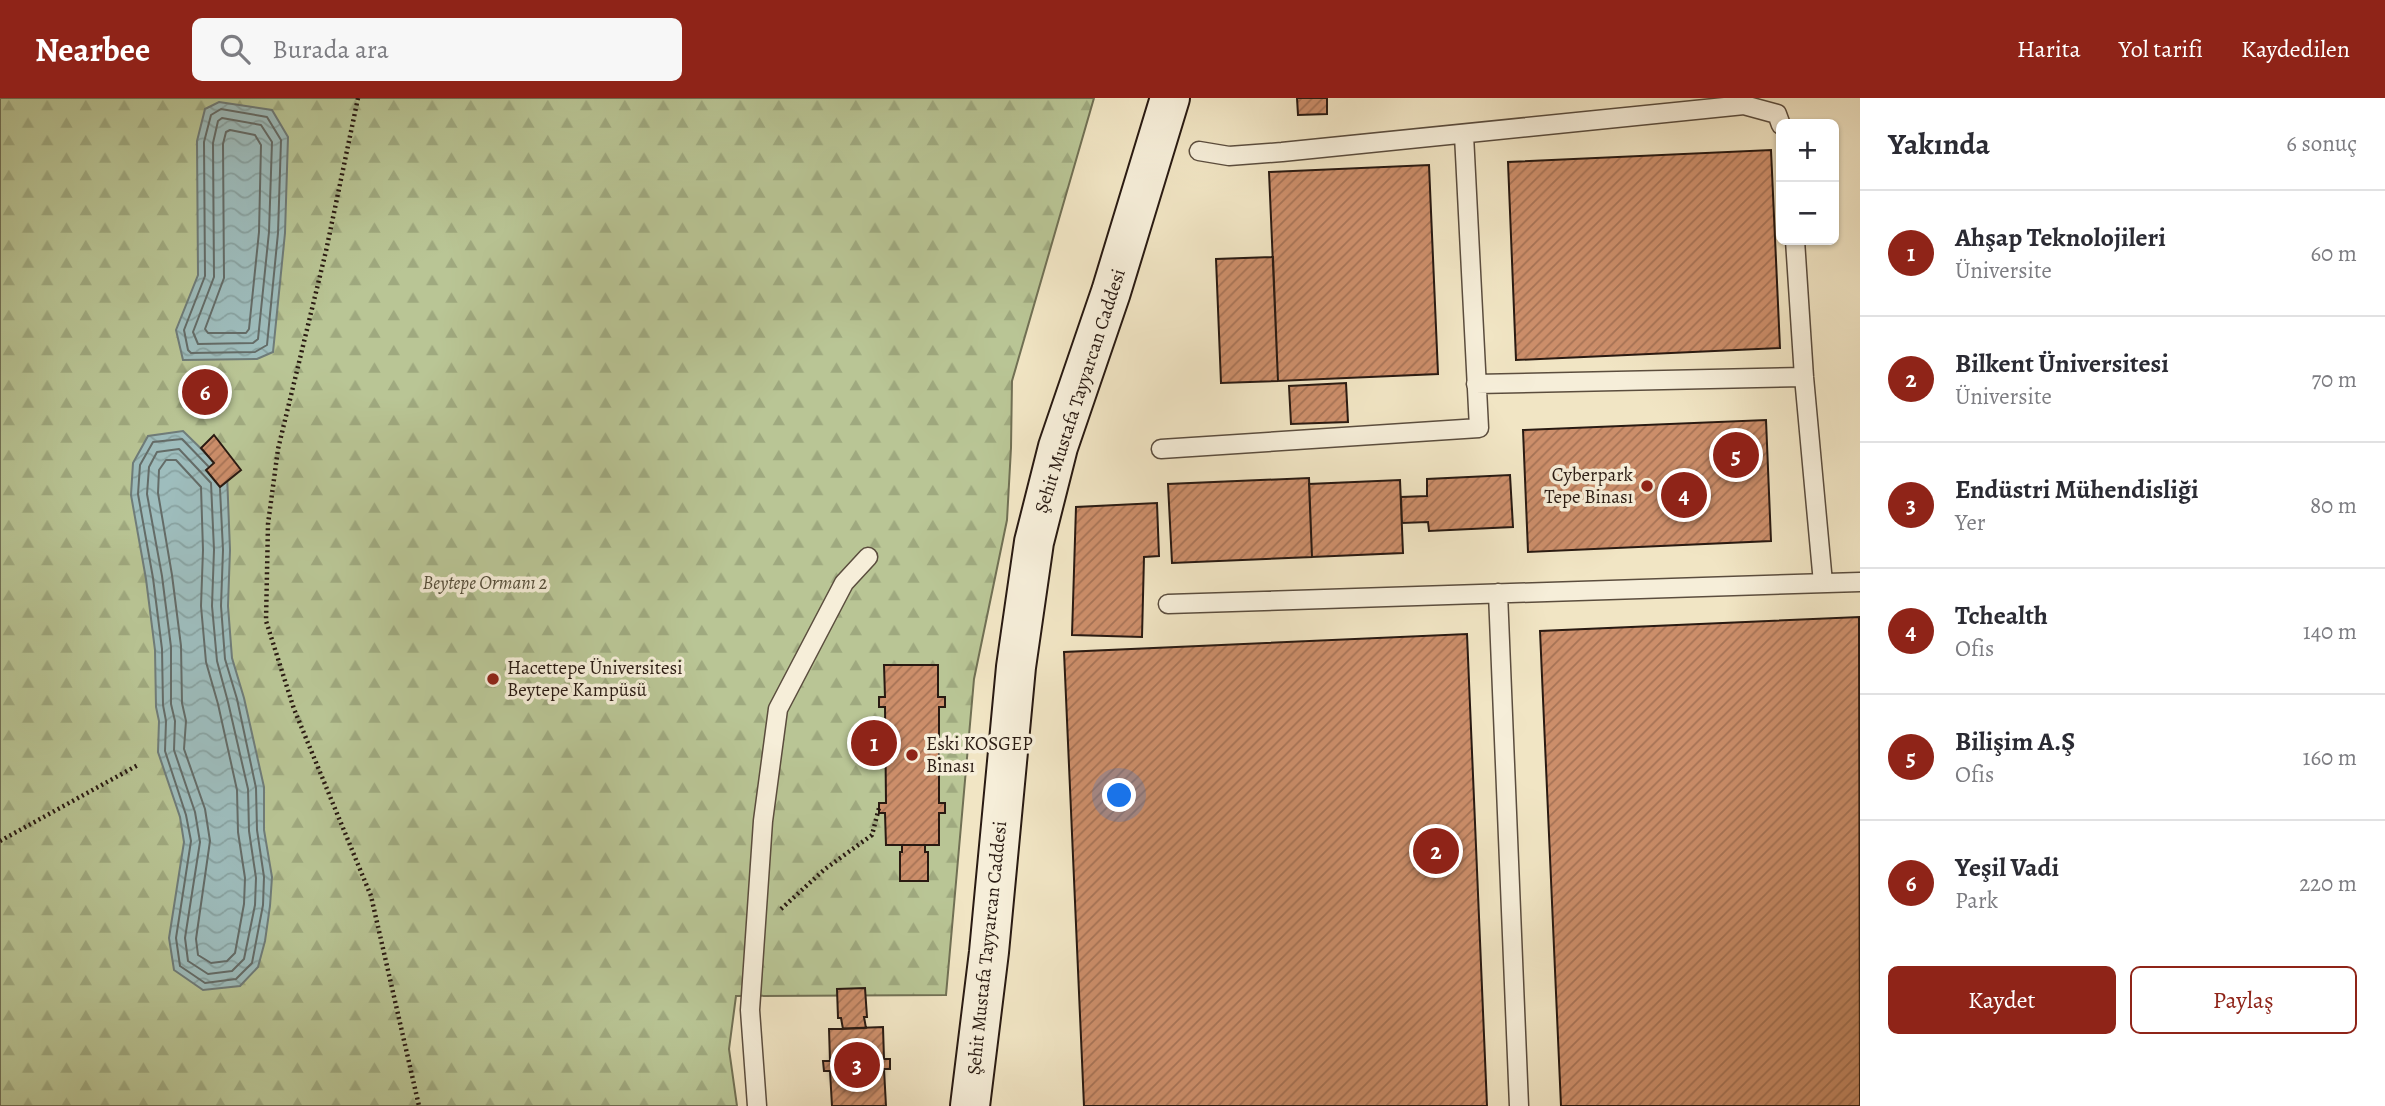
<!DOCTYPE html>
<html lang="tr">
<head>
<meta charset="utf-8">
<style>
	body { margin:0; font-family:Alegreya,serif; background:#f7f7f7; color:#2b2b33 }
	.controls { position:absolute; right:21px; top:21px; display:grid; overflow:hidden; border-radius:10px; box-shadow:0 2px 5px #0004 }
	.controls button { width:63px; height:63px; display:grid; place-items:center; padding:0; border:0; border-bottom:2px solid #e1e1e2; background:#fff; color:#2b2b33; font:35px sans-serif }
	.you { position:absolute; left:1120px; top:698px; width:24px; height:24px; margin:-18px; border:5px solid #fff; border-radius:50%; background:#1a73e8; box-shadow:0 0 0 10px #1a73e833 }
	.badge { display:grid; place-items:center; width:46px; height:46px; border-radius:50%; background:#8f2418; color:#fff; font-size:23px; font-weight:700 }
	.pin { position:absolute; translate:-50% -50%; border:4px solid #fff; box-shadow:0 2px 7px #0006 }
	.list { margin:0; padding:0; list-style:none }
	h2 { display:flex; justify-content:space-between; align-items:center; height:91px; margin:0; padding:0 28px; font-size:30px }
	h2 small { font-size:23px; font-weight:400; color:#7c7c81 }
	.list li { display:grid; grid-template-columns:46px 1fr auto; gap:21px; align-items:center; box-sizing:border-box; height:126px; padding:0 28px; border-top:2px solid #e1e1e2 }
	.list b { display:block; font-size:26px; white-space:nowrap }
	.list p { margin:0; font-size:23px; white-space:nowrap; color:#7c7c81 }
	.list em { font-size:23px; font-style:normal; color:#7c7c81 }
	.actions { display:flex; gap:14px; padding:21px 28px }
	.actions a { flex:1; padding:16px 0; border:2px solid #8f2418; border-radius:10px; text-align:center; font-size:24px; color:#8f2418 }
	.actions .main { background:#8f2418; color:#fff }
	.icon { flex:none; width:38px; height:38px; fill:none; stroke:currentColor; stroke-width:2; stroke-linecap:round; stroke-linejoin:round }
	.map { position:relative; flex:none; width:1860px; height:1008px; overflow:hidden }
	header { display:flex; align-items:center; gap:42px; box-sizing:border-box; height:98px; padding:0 35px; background:#8f2418; color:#fff }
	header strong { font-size:33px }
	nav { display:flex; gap:38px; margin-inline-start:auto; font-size:24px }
	.search { width:490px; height:63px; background:#f7f7f7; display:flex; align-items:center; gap:18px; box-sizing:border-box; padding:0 24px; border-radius:10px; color:#7c7c81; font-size:26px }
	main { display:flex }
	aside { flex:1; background:#fff }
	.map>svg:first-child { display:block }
	.forest { fill:url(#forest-firs); stroke:#717054; stroke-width:2 }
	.water { fill:url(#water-waves); stroke:#6f7c79; stroke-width:2 }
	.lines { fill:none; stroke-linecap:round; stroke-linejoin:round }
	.shore { stroke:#646c68; stroke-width:2 }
	.building { fill:url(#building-hatch); stroke:#291a12; stroke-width:2 }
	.lane-casing { stroke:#5b4d3e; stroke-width:21 }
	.secondary-casing { stroke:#291a12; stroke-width:42 }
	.path { stroke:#291a12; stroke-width:4.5; stroke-dasharray:2 3.5; stroke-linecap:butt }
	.lane { stroke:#f6eed9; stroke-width:18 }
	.secondary { stroke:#f6eed9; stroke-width:38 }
	.poi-dot { fill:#8f2418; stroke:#f6eed9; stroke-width:2.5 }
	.labels { text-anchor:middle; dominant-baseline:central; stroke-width:7; stroke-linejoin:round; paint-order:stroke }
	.street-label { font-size:19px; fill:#291a12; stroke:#f6eed9 }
	.poi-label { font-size:19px; fill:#291a12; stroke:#f6eed9; text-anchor:start }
	.park-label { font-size:19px; font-style:italic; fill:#544d39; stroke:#f6eed9 }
</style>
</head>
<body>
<header>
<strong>Nearbee</strong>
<div class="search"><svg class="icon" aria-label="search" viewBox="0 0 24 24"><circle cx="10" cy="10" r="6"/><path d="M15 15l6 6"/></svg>Burada ara</div>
<nav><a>Harita</a><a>Yol tarifi</a><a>Kaydedilen</a></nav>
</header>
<main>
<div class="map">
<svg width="1860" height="1008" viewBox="0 0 1860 1008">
	<defs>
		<pattern id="forest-firs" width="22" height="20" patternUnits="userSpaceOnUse" patternTransform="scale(1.75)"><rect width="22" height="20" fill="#b9c595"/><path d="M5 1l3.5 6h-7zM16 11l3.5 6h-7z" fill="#9fa97f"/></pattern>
		<pattern id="water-waves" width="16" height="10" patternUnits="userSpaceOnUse" patternTransform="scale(1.75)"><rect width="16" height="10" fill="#9ebdbd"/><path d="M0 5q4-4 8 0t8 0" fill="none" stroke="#88a2a1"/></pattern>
		<pattern id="building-hatch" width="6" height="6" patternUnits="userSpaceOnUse" patternTransform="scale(1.75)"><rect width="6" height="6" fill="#cc8e6a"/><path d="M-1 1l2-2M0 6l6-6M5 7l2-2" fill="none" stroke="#a67356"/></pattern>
	</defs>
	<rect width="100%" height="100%" fill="#f1e5c4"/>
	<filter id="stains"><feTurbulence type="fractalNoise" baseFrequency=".00286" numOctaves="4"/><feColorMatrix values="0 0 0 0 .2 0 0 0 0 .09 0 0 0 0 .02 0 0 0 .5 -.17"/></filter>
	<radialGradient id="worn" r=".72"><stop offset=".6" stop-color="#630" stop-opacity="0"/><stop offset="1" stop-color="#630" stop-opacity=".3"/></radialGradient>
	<!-- forest -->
	<path class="forest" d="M0,0H1094L1012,283L1011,350L1007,422L974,581L946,897L736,898L729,951L737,1008H0Z"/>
	<!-- water -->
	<path class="water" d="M219,4L272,12L288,39L285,135L273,254L257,261L183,262L176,232L198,177L197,43L205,11Z
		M183,333L227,376L230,452L228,508L232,560L244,600L264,689V732L272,779L270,808L265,843L258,869L240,888L203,892L174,872L169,840L184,744L180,719L158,654L159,623L156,609L155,552L146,481L131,397L133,365L148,338Z"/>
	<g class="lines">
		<!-- shore -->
		<path class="shore" d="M221,11L267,19L281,42L278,135L267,247L255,254L191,255L188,252L184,232L205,178L204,44L211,17Z
			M222,20L261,27L272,44L269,134L258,241L253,245L198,246L193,234L214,179L213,45L218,23Z
			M230,32L255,37L261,47L259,134L249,231L246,235H208L205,231L224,180L223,46L226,34Z
			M179,351L211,385L214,452L212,508L217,563L228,604L248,691L249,733L256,780L255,807L244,861L232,873L208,876L188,863L185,840L200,744L195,714L174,652L175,623L171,606V549L162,478L147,396L149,369L157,354Z
			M166,362H176L201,389L203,452L201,508L206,564L218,606L237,692L238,734L245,780L244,806L235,855L227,863L211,865L198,857L196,841L210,743L205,711L184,651L186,623L182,605L181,548L172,477L158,395L159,372Z
			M208,368L182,341L153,344L140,367L138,396L153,480L162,551L163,607L166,623L165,653L186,717L191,743L176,840L180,868L205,885L236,881L252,865L263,807L264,779L257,732L256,690L237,601L225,561L221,508L223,452L220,391"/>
	</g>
	<!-- building -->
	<path class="building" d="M1297,0H1327V16L1298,17Z
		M1771,52L1780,250L1516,262L1508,64Z
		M1429,67L1438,276L1278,283L1269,74Z
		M1273,159L1278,283L1221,285L1216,161Z
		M1346,285L1348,324L1291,326L1289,288Z
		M1766,322L1771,443L1528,454L1523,332Z
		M214,337L241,372L220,389L206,372L214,365L201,350Z
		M1510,377L1513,429L1429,433L1428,424L1402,425L1401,399L1427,398V381Z
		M1309,380L1312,459L1172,465L1168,386Z
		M1400,382L1403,455L1312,459L1309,386Z
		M1157,405L1159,458L1144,459L1142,539L1072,537L1076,409Z
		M1859,519L1860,1008H1561L1540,533Z
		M1467,536L1487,1008H1084L1064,554Z
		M884,567H938V599H945V609H939V705H945V715H939V747H886L885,715H879V705H886L885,609H879V599H885Z
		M902,747H925V754H928V783H900V754H902Z
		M865,890L867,919H864L866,930L843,931L841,920H838L837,891Z
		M883,929L884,961H890V971H884L886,1008H832L830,973H824L823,963H830L829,931Z"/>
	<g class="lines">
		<defs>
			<path id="lane" d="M1199,53L1229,58L1282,54L1744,7L1777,16L1781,27
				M1795,142L1804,279L1823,485
				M1476,286L1804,279
				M1161,351L1479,330L1464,37
				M1498,495L1519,1008
				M1168,506L1860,484
				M757,1008L750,912L763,723L778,611L844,485L868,459"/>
			<path id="secondary" d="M970,1008L989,854L1016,569L1034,444L1058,349L1111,194L1170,0"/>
		</defs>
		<!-- lane casing -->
		<use href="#lane" class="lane-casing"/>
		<!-- secondary casing -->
		<use href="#secondary" class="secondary-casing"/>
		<!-- path -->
		<path class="path" d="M358,0L326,153L278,351L268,426L266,523L294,611L371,798L419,1008
			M0,743L138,667
			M781,811L825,771L872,737L879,710"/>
		<!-- lane -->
		<use href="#lane" class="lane"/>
		<!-- secondary -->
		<use href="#secondary" class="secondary"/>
	</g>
	<!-- markers -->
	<g class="poi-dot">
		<circle cx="1647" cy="388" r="7"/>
		<circle cx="493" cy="581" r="7"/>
		<circle cx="912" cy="657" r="7"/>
	</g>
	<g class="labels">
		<!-- street labels -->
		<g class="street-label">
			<text transform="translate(1080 293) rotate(-72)">Şehit Mustafa Tayyarcan Caddesi</text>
			<text transform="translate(987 850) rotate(-84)">Şehit Mustafa Tayyarcan Caddesi</text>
		</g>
		<!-- poi labels -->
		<g class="poi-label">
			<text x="1633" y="377" text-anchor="end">Cyberpark<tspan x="1633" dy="22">Tepe Binası</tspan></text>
			<text x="507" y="570">Hacettepe Üniversitesi<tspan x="507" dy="22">Beytepe Kampüsü</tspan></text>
			<text x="926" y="646">Eski KOSGEP<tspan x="926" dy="22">Binası</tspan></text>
		</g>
		<!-- park labels -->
		<g class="park-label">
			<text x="485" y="485">Beytepe Ormanı 2</text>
		</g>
	</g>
	<rect width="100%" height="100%" filter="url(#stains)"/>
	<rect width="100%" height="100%" fill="url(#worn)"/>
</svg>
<div class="controls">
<button>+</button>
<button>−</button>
</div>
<div class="you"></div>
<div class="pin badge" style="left:874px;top:645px">1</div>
<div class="pin badge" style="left:1436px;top:753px">2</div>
<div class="pin badge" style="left:857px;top:967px">3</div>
<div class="pin badge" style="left:1684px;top:397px">4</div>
<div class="pin badge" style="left:1736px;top:357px">5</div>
<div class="pin badge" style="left:205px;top:294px">6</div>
</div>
<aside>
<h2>Yakında<small>6 sonuç</small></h2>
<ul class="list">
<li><span class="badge">1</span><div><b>Ahşap Teknolojileri</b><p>Üniversite</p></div><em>60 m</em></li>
<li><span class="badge">2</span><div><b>Bilkent Üniversitesi</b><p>Üniversite</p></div><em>70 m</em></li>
<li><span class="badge">3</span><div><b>Endüstri Mühendisliği</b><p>Yer</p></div><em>80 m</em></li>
<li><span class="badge">4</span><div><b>Tchealth</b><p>Ofis</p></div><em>140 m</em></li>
<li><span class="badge">5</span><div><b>Bilişim A.Ş</b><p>Ofis</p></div><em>160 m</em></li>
<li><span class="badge">6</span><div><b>Yeşil Vadi</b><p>Park</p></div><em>220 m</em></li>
</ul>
<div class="actions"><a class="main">Kaydet</a><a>Paylaş</a></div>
</aside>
</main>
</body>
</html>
